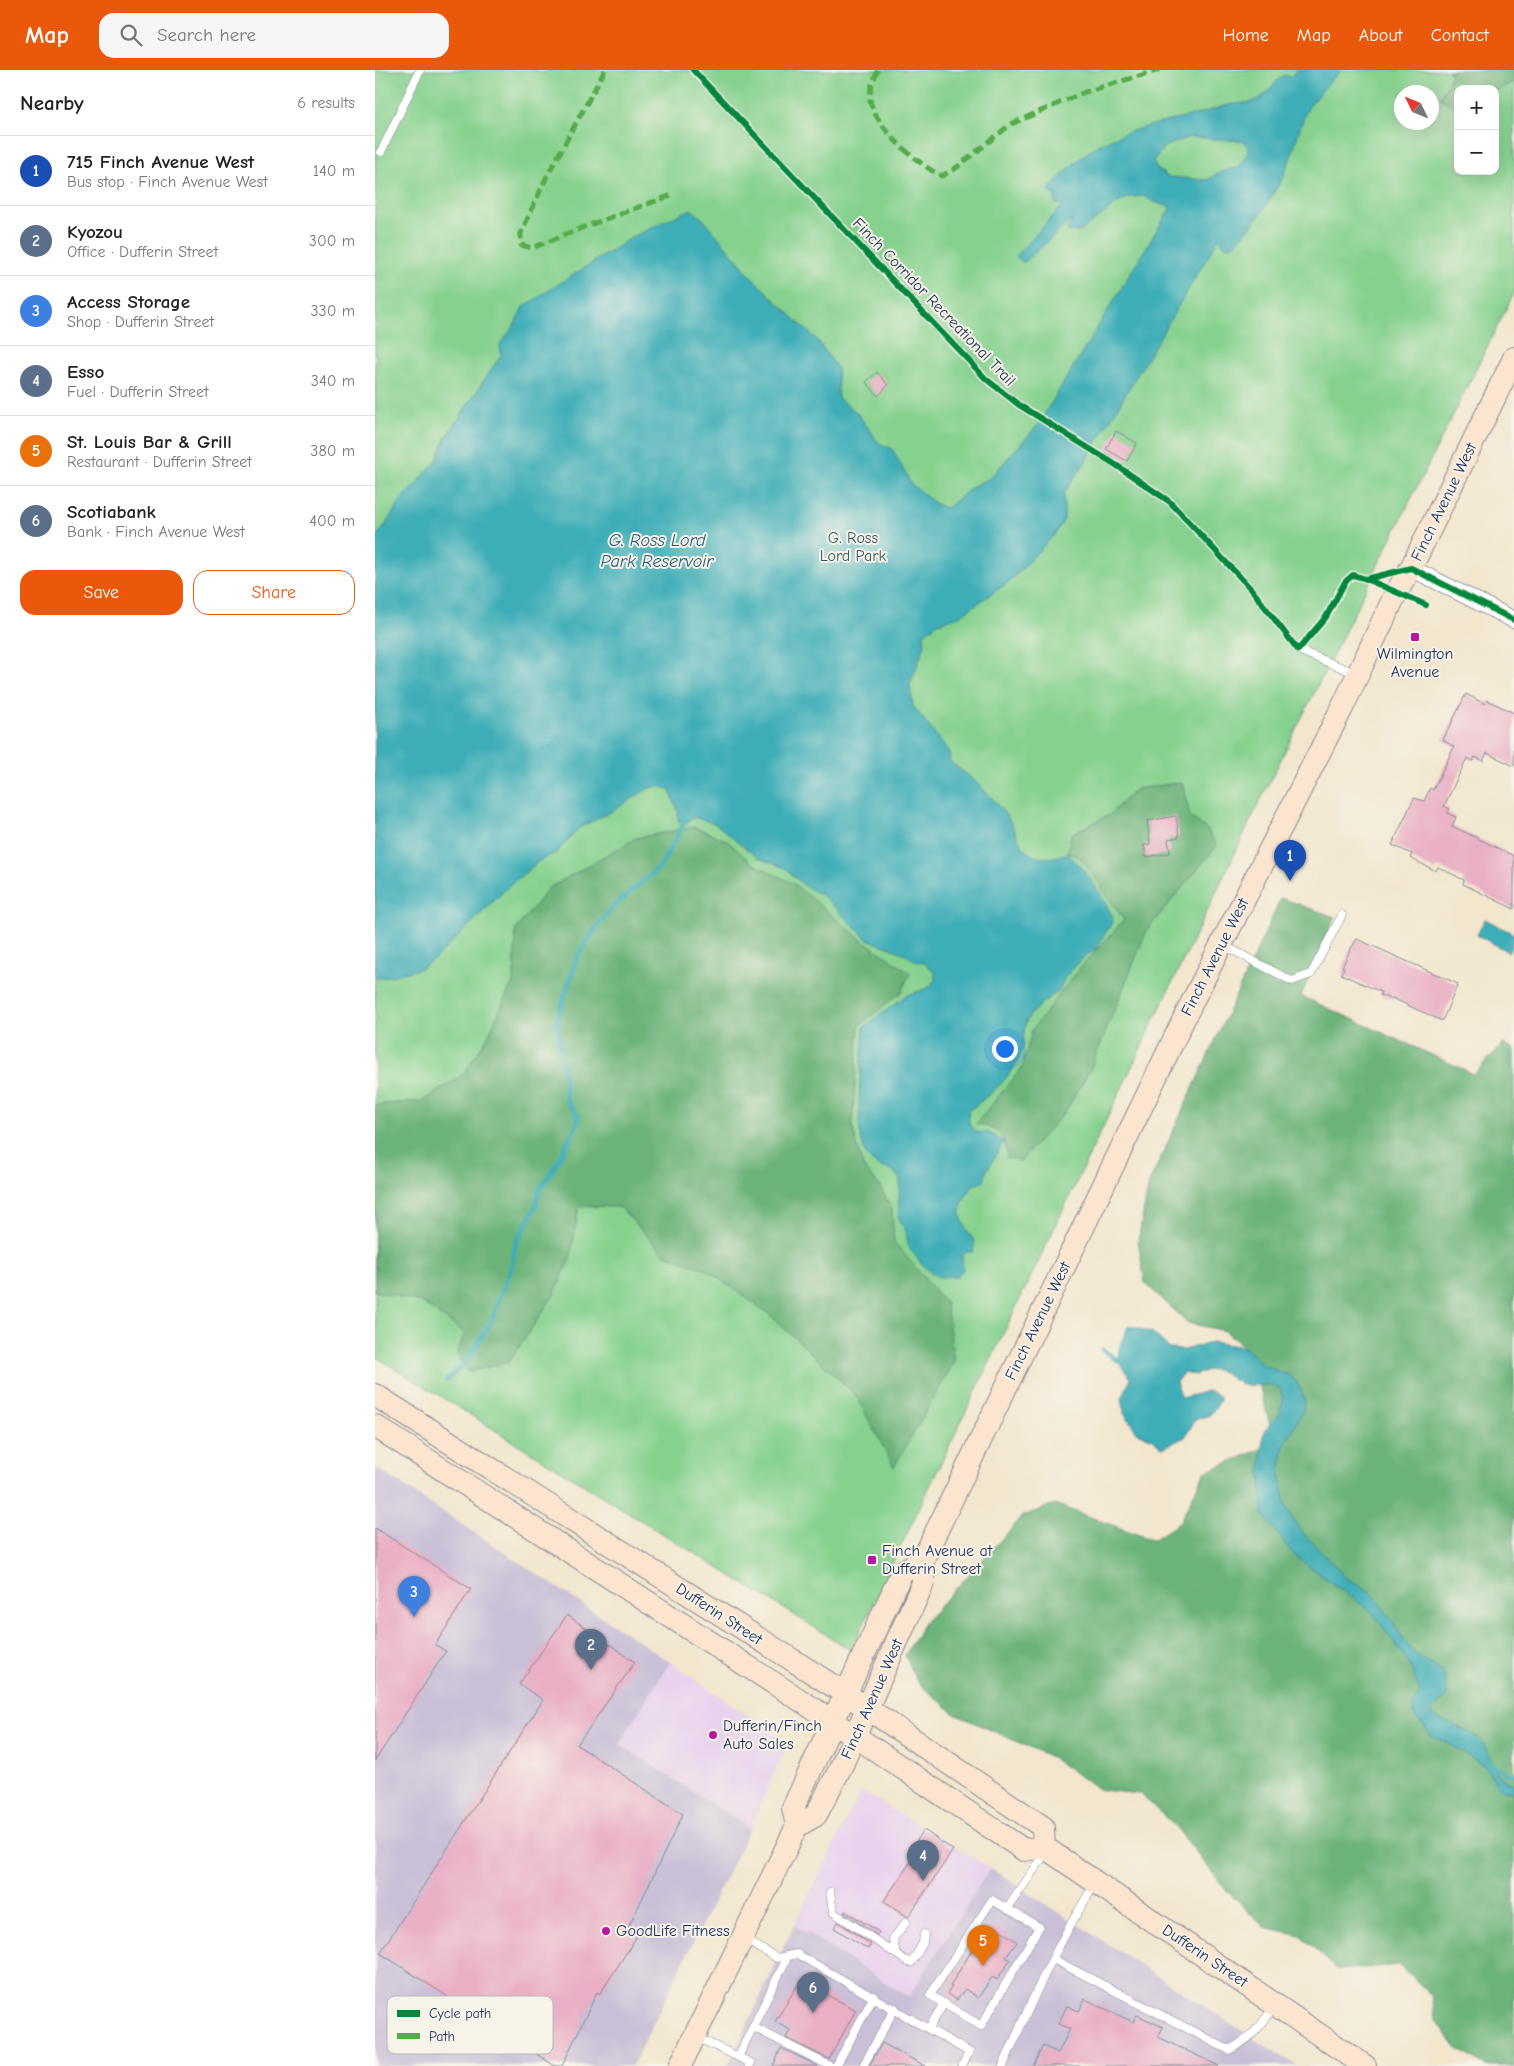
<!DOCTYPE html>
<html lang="en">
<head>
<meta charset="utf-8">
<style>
	body { margin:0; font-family:"Comic Neue",sans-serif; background:#f6f6f6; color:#222 }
	.controls { position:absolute; right:15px; top:15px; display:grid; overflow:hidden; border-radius:10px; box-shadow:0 5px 20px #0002 }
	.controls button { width:45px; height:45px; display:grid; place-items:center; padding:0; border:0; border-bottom:1px solid #e0e0e0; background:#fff; color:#222; font:25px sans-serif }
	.compass { position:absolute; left:1019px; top:15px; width:45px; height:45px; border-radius:50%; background:#fff; box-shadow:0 5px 20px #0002; rotate:313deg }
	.you { position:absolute; left:629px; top:978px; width:18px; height:18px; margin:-12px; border:4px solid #fff; border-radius:50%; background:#1a73e8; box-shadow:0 0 0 8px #1a73e833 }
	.badge { display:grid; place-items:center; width:32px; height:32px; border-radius:50%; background:#ea580c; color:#fff; font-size:16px; font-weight:700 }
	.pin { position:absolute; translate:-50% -41px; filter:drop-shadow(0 1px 2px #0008) }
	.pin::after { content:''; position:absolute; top:26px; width:18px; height:15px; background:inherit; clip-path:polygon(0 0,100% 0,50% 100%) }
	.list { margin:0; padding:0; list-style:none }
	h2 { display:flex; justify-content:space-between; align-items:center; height:65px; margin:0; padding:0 20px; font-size:21px }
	h2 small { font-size:16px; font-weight:400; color:#767676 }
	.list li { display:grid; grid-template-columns:32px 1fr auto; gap:15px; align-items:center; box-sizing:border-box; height:70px; padding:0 20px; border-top:1px solid #e0e0e0 }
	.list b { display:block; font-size:19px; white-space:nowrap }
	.list p { margin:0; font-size:16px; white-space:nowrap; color:#767676 }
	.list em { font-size:16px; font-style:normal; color:#767676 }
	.actions { display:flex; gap:10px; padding:15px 20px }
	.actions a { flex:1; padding:11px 0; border:1px solid #ea580c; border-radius:15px; text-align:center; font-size:18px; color:#ea580c }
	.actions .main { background:#ea580c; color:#fff }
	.icon { flex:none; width:28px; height:28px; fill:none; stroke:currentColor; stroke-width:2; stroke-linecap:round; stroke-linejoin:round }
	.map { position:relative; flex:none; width:1139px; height:1996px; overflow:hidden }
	header { display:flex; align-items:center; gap:30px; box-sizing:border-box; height:70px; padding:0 25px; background:#ea580c; color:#fff }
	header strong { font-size:24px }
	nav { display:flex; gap:28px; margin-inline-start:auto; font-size:18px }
	.search { width:350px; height:45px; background:#f6f6f6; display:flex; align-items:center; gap:12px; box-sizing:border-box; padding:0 18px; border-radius:15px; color:#767676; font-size:19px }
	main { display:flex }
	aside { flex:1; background:#fff }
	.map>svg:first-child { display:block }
	.built { fill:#e8d2ee }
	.industrial { fill:#c9bfd7 }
	.green { fill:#86d18e; stroke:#508076; fill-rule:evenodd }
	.forest { fill:#6cb379; stroke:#44716c }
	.water { fill:#3cadb7; stroke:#2c6e8a; fill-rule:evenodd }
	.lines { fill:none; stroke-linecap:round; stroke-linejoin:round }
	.stream { stroke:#3cadb7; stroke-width:5 }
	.building { fill:#e9afc5 }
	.lane-casing { stroke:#868a96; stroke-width:9 }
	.street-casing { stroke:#868a96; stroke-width:18 }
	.secondary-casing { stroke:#868a96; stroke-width:24 }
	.lane { stroke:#fff; stroke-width:8 }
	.street { stroke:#fff; stroke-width:16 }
	.secondary { stroke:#fbe5cf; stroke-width:22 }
	.quiet { stroke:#52ab49; stroke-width:5; stroke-dasharray:10 5; stroke-linecap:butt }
	.cycleway-casing { stroke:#f7f3e8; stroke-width:9 }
	.cycleway { stroke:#00873e; stroke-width:6 }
	.poi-dot { fill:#b5179e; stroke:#f7f3e8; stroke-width:2 }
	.labels { text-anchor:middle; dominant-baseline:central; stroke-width:4; stroke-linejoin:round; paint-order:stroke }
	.street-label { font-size:16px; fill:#1b2f5e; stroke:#f7f3e8 }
	.park-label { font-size:16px; fill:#36586a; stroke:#f7f3e8 }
	.poi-label { font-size:16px; fill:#1b2f5e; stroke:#f7f3e8; text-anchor:start }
	.water-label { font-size:18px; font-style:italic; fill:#275b7d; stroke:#f7f3e8 }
	.key { fill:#f7f3e8; stroke:#b5b8bf; stroke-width:1 }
	.key-label { font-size:14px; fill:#1b2f5e }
</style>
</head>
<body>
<header>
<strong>Map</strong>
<div class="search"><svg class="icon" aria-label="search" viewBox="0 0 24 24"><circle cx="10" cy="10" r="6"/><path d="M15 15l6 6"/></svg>Search here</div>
<nav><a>Home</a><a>Map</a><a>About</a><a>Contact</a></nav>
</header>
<main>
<aside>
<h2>Nearby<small>6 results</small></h2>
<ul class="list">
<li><span class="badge" style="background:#1a4fb4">1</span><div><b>715 Finch Avenue West</b><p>Bus stop · Finch Avenue West</p></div><em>140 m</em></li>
<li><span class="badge" style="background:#5c6f8a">2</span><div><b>Kyozou</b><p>Office · Dufferin Street</p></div><em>300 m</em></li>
<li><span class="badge" style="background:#3f7fe0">3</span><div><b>Access Storage</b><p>Shop · Dufferin Street</p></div><em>330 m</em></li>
<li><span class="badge" style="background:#5c6f8a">4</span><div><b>Esso</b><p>Fuel · Dufferin Street</p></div><em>340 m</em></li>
<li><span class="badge" style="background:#e8710a">5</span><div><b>St. Louis Bar &amp; Grill</b><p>Restaurant · Dufferin Street</p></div><em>380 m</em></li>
<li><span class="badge" style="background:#5c6f8a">6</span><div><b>Scotiabank</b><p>Bank · Finch Avenue West</p></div><em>400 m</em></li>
</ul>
<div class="actions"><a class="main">Save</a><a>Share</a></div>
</aside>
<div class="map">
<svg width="1139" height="1996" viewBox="0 0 1139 1996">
	<rect width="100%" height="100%" fill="#f7f3e8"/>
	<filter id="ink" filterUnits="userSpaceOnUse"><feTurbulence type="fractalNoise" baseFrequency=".02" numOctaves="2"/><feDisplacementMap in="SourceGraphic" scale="10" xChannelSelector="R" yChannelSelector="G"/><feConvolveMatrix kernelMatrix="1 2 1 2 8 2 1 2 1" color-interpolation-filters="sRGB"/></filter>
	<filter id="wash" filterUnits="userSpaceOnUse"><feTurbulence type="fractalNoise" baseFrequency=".0096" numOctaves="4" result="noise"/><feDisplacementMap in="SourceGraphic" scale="20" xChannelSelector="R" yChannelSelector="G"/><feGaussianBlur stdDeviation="1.12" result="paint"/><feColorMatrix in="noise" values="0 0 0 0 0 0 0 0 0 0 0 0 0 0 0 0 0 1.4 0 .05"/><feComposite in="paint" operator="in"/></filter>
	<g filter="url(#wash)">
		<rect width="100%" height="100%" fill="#f2e6cd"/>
		<!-- built -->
		<path class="built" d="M295,1592L413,1673L375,1758L244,1674Z
			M486,1721L615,1798L534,1927L419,1855Z"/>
		<!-- industrial -->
		<path class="industrial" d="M0,1397L295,1592L244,1674L375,1758L257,1996H0Z
			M615,1798L922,1996H353L419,1855L534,1927Z"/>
		<!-- green -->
		<path class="green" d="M0,0H160L170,3L172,0H1139V223L882,737L476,1580L0,1286ZM1083,19H1120V101H1083ZM1026,22H1056V52H1026Z"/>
		<!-- forest -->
		<path class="forest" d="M1074,0H1139V11L1120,22V19H1083V39L1065,28L1076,6Z
			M807,712L815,747L832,759L842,776L772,860L715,1000L690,1042L645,1091L632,1088C631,1066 623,1058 601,1054L647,998L657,960L705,898L749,850L705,787L692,783L696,764L734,745L761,719Z
			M320,757L351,770L377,793L419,814L487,870L535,903L526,922L484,956L477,1056L488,1097L504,1115L517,1139L519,1172L571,1234L579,1292L519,1397L480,1324L393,1243L330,1199L288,1183L245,1137L204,1136L195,1189L179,1225L134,1292L92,1302L82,1283L90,1263L46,1232L0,1221V1035L47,1031L89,1004L113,966L139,909L141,859L174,818L261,768Z
			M906,828L960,847L926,926L1099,1004L1128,974L1139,979V1996H1110L1081,1978L1060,1949L1056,1925L1025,1895L963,1900L925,1865L889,1857L852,1821L801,1757L765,1724L726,1720L672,1685L580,1644L542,1612L530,1585L549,1553L648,1446L680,1434L778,1470L804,1453L830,1402L891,1377L898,1366L875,1282L850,1261L813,1253L770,1213L763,1171L774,1113Z"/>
		<!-- water -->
		<path class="water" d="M923,0H966C956,12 938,28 931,42C923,60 919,81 911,100C904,118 871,170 854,177L849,175L844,168L707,397L689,423V449L681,463L634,512L584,546L563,553L549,564L550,574L535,615L538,636L574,682L575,692C599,709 616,724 633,748C641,759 643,776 655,784C668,791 679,787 692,784L707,797L727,826L737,845V853L720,880L711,885L690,907L684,922C675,926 657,940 652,950C647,960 650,974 646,984C635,1009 614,1026 593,1041L594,1054L601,1062L615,1063L629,1072L611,1102L609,1112L599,1114C580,1138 583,1148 600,1172L598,1182H591L587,1186L588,1200L582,1206L563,1207L548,1196L533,1175L531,1161L523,1147L525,1109L516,1099C505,1099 493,1091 489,1080C479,1053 487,988 489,957L532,925L553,918L560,910V902L550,893L541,891L528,883L492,869L449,827L427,814L410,798L383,788L341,754L319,747L308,755L303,750C305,739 297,730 295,719L283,716L272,719L241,739L204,758L181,783L167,789L137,813L61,888L44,899L7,908H0V468L8,459L25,431L62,391L70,369L126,285L125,274L138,258L148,237L259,166L316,139L328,149L380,211L443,271L462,298L463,328L482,343L504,373L517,379L537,415L561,434L571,438L603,413L614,409L663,355L796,137L782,133L768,126L755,127L741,134L705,162L692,161L698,149L648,193L641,186L688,135L680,133L681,128L674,120L676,116C688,105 699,92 713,82C750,55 806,52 849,36C861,32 874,35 885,28C895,22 899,11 910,5L915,7ZM815,67L867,71L873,76L872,86L864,97L846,102L832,110L793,107L781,98L778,91L790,76Z
			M1110,849L1139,864V871L1133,882L1102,865Z
			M754,1255L778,1263L795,1279L808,1280L837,1272L870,1277L888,1295L914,1305L922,1312L930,1330L927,1343L909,1376L905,1402L911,1437L924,1459L957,1493L971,1508L995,1521L1019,1553L1032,1575L1042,1586L1068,1601L1073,1623L1069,1630L1057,1639V1646C1067,1651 1100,1663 1105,1670C1117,1684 1118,1711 1139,1714V1723L1125,1719L1110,1696L1069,1671L1055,1666L1049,1655L1041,1649L1038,1637L1045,1623L1034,1593L997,1542L920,1486L888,1445L886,1399L888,1366L892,1357L904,1345L908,1330L906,1320C893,1311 886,1317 872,1315C849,1311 849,1290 821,1305L809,1302L801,1312L807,1328L833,1321L845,1326V1331L835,1345L820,1350L810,1367L787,1378L778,1369L762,1362L749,1343L747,1328L756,1308C736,1288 743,1278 754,1255Z"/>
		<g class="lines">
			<!-- stream -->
			<path class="stream" d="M728,1280L743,1291L748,1290
				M72,1310L92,1291L116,1252L136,1198L141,1173L160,1138L165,1119L182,1093L203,1052V1046L192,1031L182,950L203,885L224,854L239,836L285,797L308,755
				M1113,1691L1131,1703L1139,1704"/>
		</g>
		<g id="blocks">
			<!-- building -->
			<path class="building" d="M502,302L513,315L503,326L491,312Z
				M741,361L762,373L752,391L731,379Z
				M1091,624L1110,634L1112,630L1139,643V696L1112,683L1108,691L1100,687L1098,691L1092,688L1069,736L1075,739L1072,743L1081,747L1077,756L1139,786V839L1088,814L1089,810L1063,797L1061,801L1035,788L1037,784L1017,775L1039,728L1049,731L1055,718L1058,720L1079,677L1068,670Z
				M801,746L804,767L793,769L795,783L771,787L769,775L775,774L772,751Z
				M982,869L1083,914L1067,951L1017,928L1016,929L1005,925L1006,922L966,904L969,898L967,897L975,880Z
				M0,1458L96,1519L60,1575L71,1581L0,1691Z
				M192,1545L260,1592L202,1675L308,1744L252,1860L262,1866L225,1924L222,1922L187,1996H180L5,1883L168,1630L144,1614Z
				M549,1760L578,1780L533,1847L509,1831L544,1779L538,1776Z
				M470,1841L504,1862L502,1865L469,1842Z
				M463,1852L496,1874L493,1879L459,1858Z
				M620,1856L642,1872L631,1887L635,1890L622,1910L617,1907L603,1928L590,1919L582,1930L572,1924L577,1917L575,1916L602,1872L607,1875Z
				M425,1911L481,1940L454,1989L411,1968L415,1960L400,1952Z
				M710,1929L758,1952L762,1945L788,1957L783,1967L844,1996H658L668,1976L683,1983L695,1959L683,1954L692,1936L704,1941Z
				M507,1973L550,1996H494Z
				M406,1978L443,1996H398Z"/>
		</g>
	</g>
	<g filter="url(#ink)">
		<use href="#blocks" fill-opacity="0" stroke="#868a96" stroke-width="1"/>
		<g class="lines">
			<defs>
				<path id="lane" d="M318,0L611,309L644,335L741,395L795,432L877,520L923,580L980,603
					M6,82L45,0
					M848,875L917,911L936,904L967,845
					M455,1822L458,1842L533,1892H537L548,1873L549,1864
					M617,1830L664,1857L606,1956L555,1925Z
					M632,1839L672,1781
					M369,1869L402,1888L422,1884L594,1982L587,1996
					M521,1884L518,1869L531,1852
					M678,1889L854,1980C878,1968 884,1957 900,1936
					M378,1957L455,1996
					M554,1958L569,1933
					M321,1967L376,1993L374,1996
					M363,1987L413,1886
					M461,1996L499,1926
					M488,1996L520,1938
					M628,1996C655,1934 683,1871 720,1814"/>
				<path id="street" d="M1036,498L1139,550"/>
				<path id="secondary" d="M0,1325L471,1624L668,1757L669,1777
					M0,1356L459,1652L649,1780L669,1777L990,1996
					M422,1756L418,1738L527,1502L548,1489
					M305,1996L422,1756L441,1745L466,1697L548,1513V1489L818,930L968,636L1021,523L1036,498L1139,288"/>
			</defs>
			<!-- lane casing -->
			<use href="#lane" class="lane-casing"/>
			<!-- street casing -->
			<use href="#street" class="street-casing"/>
			<!-- secondary casing -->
			<use href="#secondary" class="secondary-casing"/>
			<!-- lane -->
			<use href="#lane" class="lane"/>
			<!-- street -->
			<use href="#street" class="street"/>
			<!-- secondary -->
			<use href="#secondary" class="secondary"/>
			<!-- quiet -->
			<path class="quiet" d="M230,0L172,106L146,163V175L157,178L209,157L300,124
				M503,0C499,8 494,20 495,30C500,57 543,95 567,106L581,98L636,54L710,22L784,0"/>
			<defs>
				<path id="cycleway" d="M318,0L611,309L644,335L741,395L795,432L877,520L923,580L951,547L970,512L978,505L991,509L1036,498L1139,550
					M991,509L1051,535"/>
			</defs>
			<!-- cycleway casing -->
			<use href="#cycleway" class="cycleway-casing"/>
			<!-- cycleway -->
			<use href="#cycleway" class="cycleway"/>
		</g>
	</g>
	<!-- markers -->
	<g class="poi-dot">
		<rect x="1035" y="562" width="10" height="10" rx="2.5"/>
		<rect x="492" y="1485" width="10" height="10" rx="2.5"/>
		<circle cx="338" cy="1665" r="5"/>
		<circle cx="231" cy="1861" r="5"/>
	</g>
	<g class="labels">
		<!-- street labels -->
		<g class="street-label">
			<text transform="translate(559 232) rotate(46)">Finch Corridor Recreational Trail</text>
			<text transform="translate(1069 432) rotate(-64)">Finch Avenue West</text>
			<text transform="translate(840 887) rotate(-63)">Finch Avenue West</text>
			<text transform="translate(663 1251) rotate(-64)">Finch Avenue West</text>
			<text transform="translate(344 1544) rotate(33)">Dufferin Street</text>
			<text transform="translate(497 1629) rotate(-66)">Finch Avenue West</text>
			<text transform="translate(830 1886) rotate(34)">Dufferin Street</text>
		</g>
		<!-- park labels -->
		<g class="park-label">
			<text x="478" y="468">G. Ross<tspan x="478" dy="18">Lord Park</tspan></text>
		</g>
		<!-- poi labels -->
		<g class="poi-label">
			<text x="1040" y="584" text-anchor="middle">Wilmington<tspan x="1040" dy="18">Avenue</tspan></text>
			<text x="507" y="1481">Finch Avenue at<tspan x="507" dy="18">Dufferin Street</tspan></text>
			<text x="348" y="1656">Dufferin/Finch<tspan x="348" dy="18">Auto Sales</tspan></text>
			<text x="241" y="1861">GoodLife Fitness</text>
		</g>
		<!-- water labels -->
		<g class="water-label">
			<text x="282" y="470">G. Ross Lord<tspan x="282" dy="21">Park Reservoir</tspan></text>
		</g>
	</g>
	<!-- legend -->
	<rect x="12" y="1926" width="166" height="58" rx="8" class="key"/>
	<rect x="22" y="1940" width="23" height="7" fill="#00873e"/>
	<rect x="22" y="1963" width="23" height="6" fill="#52ab49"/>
	<g class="key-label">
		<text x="54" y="1948">Cycle path</text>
		<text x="54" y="1971">Path</text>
	</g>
</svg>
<div class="controls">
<button>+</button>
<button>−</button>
</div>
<svg class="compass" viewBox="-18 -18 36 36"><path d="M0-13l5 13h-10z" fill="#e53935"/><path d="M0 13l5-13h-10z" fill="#767676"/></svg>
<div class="you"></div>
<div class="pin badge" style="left:915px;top:811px;background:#1a4fb4">1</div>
<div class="pin badge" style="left:216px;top:1600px;background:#5c6f8a">2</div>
<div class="pin badge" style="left:39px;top:1547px;background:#3f7fe0">3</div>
<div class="pin badge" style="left:548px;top:1811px;background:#5c6f8a">4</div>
<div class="pin badge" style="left:608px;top:1896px;background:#e8710a">5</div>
<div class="pin badge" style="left:438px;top:1943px;background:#5c6f8a">6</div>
</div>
</main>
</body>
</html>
